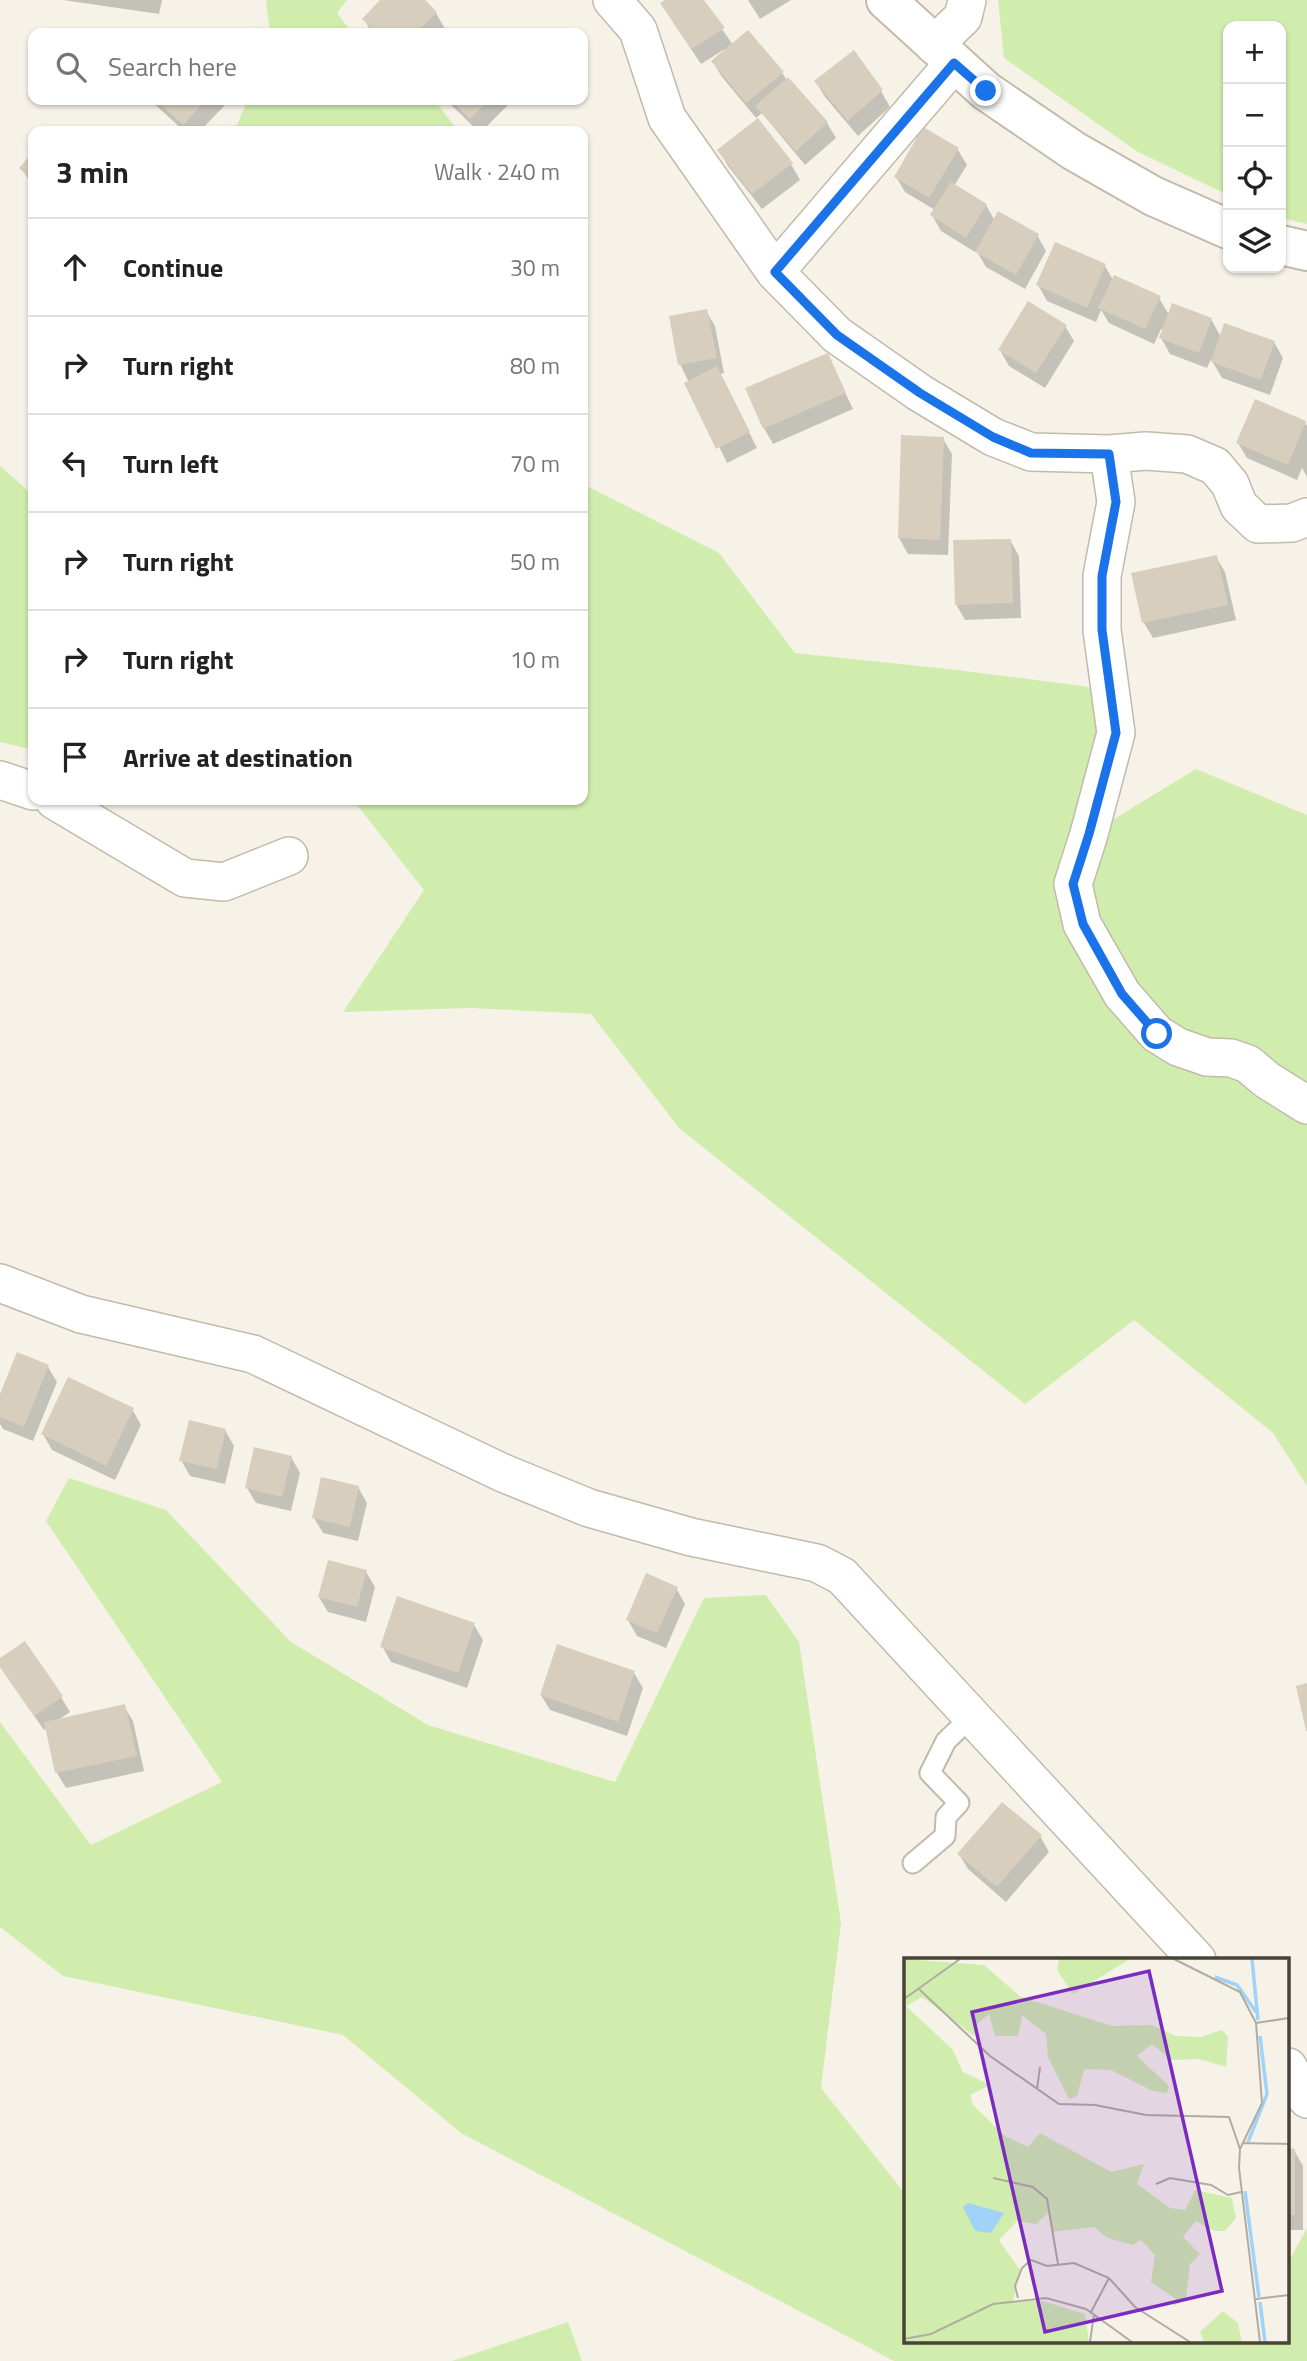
<!DOCTYPE html>
<html lang="en">
<head>
<meta charset="utf-8">
<style>
	body { margin:0; font-family:"Titillium Web",sans-serif; background:#f2f2f2; color:#222 }
	.controls { position:absolute; right:21px; top:21px; display:grid; overflow:hidden; border-radius:14px; box-shadow:0 2px 5px #0004 }
	.controls button { width:63px; height:63px; display:grid; place-items:center; padding:0; border:0; border-bottom:2px solid #e0e0e0; background:#fff; color:#222; font:35px sans-serif }
	.stop { position:absolute; width:21px; height:21px; margin:-16px; border:5px solid #1a73e8; border-radius:50%; background:#fff }
	.stop.end { background:#1a73e8; border-color:#fff; box-shadow:0 2px 7px #0008 }
	.list { margin:0; padding:0; list-style:none }
	h2 { display:flex; justify-content:space-between; align-items:center; height:91px; margin:0; padding:0 28px; font-size:30px }
	h2 small { font-size:23px; font-weight:400; color:#767676 }
	.list li { display:grid; grid-template-columns:46px 1fr auto; gap:21px; align-items:center; box-sizing:border-box; height:98px; padding:0 28px; border-top:2px solid #e0e0e0 }
	.list b { display:block; font-size:26px; white-space:nowrap }
	.list em { font-size:23px; font-style:normal; color:#767676 }
	.icon { flex:none; width:38px; height:38px; fill:none; stroke:currentColor; stroke-width:2; stroke-linecap:round; stroke-linejoin:round }
	.map { position:relative; flex:none; width:1307px; height:2361px; overflow:hidden }
	.search { position:absolute; background:#fff; box-shadow:0 2px 5px #0004; left:28px; top:28px; width:560px; height:77px; display:flex; align-items:center; gap:18px; box-sizing:border-box; padding:0 24px; border-radius:14px; color:#767676; font-size:26px }
	.panel { position:absolute; background:#fff; box-shadow:0 2px 5px #0004; left:28px; top:126px; width:560px; height:679px; border-radius:14px }
	.map>svg:first-child { display:block }
	.green { fill:#d0edae }
	.shadow { fill:#0003 }
	.building { fill:#d8cebd }
	.lines { fill:none; stroke-linecap:round; stroke-linejoin:round }
	.service-casing { stroke:#c2baaa; stroke-width:23 }
	.minor-casing { stroke:#c2baaa; stroke-width:40 }
	.tertiary-casing { stroke:#c2baaa; stroke-width:42 }
	.service { stroke:#fff; stroke-width:19 }
	.minor { stroke:#fff; stroke-width:37 }
	.tertiary { stroke:#fff; stroke-width:38 }
	.route { stroke:#1a73e8; stroke-width:9 }
	.inset-river { fill:none; stroke:#a0d3f7; stroke-width:3.5 }
	.inset-road { fill:none; stroke:#b1aca1; stroke-width:2 }
	.view { fill:#7b2cbf; fill-opacity:0.15; stroke:#7b2cbf; stroke-width:3.5 }
	.inset-edge { fill:none; stroke:#4a4236; stroke-width:3.5 }
</style>
</head>
<body>
<div class="map">
<svg width="1307" height="2361" viewBox="0 0 1307 2361">
	<rect width="100%" height="100%" fill="#f6f2e8"/>
	<!-- green -->
	<path class="green" d="M266,0H347L337,13L352,33H270Z
		M998,0H1307V224L1281,218V26H1228V195L1138,152L1004,58Z
		M248,100H429L440,107L458,131H234Z
		M0,466L33,495V743L29,749L0,742Z
		M583,484L719,553L795,653L957,670L1098,688L1096,830L1196,769L1307,815V1486L1273,1433L1134,1320L1025,1404L679,1128L591,1014L471,1008L343,1012L424,890L353,800H583Z
		M69,1478L166,1510L291,1642L428,1725L615,1782L704,1598L766,1595L799,1642L841,1923L821,2088L906,2195V2342H1288V2263L1307,2228V2361H894L461,2133L343,2035L63,1976L0,1927V1722L91,1845L222,1782L46,1521Z
		M568,2322L582,2361H452Z"/>
	<!-- shadow -->
	<path class="shadow" d="M63,0H162L159,14Z
		M383,0H422L436,13L445,29L440,33H372L364,19Z
		M668,0H702L733,45L782,73L787,80L827,123L836,138L805,165L762,113L756,118L722,77L713,62L726,51L725,49L701,64L671,19Z
		M748,0H791L760,19Z
		M816,82L881,91L890,107L858,136L825,97Z
		M150,100H220L224,106L200,131H184Z
		M446,100H513L482,131H478Z
		M757,121L791,164L800,180L762,209L728,166L719,150Z
		M958,150L967,165L954,186L986,205L995,221L1037,235L1046,251L1025,289L986,267L976,250L975,252L941,231L932,215L935,210L905,192L896,177Z
		M33,155V186L21,168Z
		M1105,266L1113,280L1159,298L1169,315L1211,319L1221,337L1274,342L1283,358L1270,395L1222,378L1211,359L1207,368L1170,354L1161,338L1164,330L1161,329L1154,344L1109,323L1101,310L1096,322L1047,301L1038,285Z
		M706,311L715,326L724,373L720,374L757,448L727,463L680,364Z
		M1065,326L1074,341L1045,388L1009,366L1000,350Z
		M827,355L853,409L773,444L764,428Z
		M1305,423L1307,426V477L1302,468L1297,480L1247,458L1238,443Z
		M943,439L952,454L948,555L908,554L899,538Z
		M1010,540L1019,556L1021,618L965,620L956,604Z
		M1216,557L1225,572L1236,620L1153,638L1144,623Z
		M48,1367L57,1382L33,1441L3,1429L0,1424V1398Z
		M132,1409L141,1425L115,1480L52,1450L43,1434Z
		M225,1430L234,1446L225,1484L190,1476L181,1460Z
		M291,1457L300,1473L291,1511L256,1503L247,1488Z
		M358,1487L367,1503L358,1541L323,1533L314,1518Z
		M366,1572L375,1587L366,1622L328,1612L319,1597Z
		M676,1588L685,1604L666,1648L637,1636L628,1620Z
		M474,1625L483,1640L467,1688L391,1662L382,1646Z
		M0,1660L61,1697L70,1712L58,1720L124,1706L133,1721L144,1771L66,1788L57,1773L47,1728L44,1730L7,1677L0,1665Z
		M634,1673L643,1688L627,1736L550,1710L541,1695Z
		M1040,1836L1049,1852L1006,1902L968,1869L959,1854Z
		M1288,2150H1294L1303,2166V2230H1288Z"/>
	<!-- building -->
	<path class="building" d="M380,0H425L437,12L416,33H377L362,19Z
		M665,0H704L725,28L691,49L660,3Z
		M748,30L784,72L746,103L711,61Z
		M854,50L883,90L848,121L814,81Z
		M788,77L828,122L796,151L755,106Z
		M156,100H206L183,125Z
		M451,100H489L470,119Z
		M758,118L793,163L752,194L717,150Z
		M923,127L959,148L929,198L894,177Z
		M33,152V181L19,168Z
		M951,182L987,204L966,238L930,215Z
		M998,211L1039,234L1016,275L975,252Z
		M1055,242L1106,264L1087,308L1036,285Z
		M1114,275L1161,296L1145,329L1098,308Z
		M1028,301L1067,325L1036,373L998,350Z
		M1172,303L1212,318L1199,353L1159,338Z
		M707,309L717,358L678,365L669,316Z
		M1224,323L1275,341L1261,380L1211,362Z
		M828,353L846,393L763,429L745,388Z
		M717,366L750,432L716,449L684,383Z
		M1255,399L1306,421L1288,465L1236,443Z
		M901,435L944,437L940,540L898,538Z
		M1011,539L1013,603L955,605L953,540Z
		M1217,555L1228,605L1142,623L1131,573Z
		M17,1352L49,1365L24,1427L0,1417V1394Z
		M68,1377L134,1408L106,1466L41,1434Z
		M189,1420L226,1429L217,1469L179,1461Z
		M254,1447L292,1456L282,1497L245,1488Z
		M321,1477L359,1486L350,1527L312,1518Z
		M328,1560L367,1570L357,1607L318,1597Z
		M646,1573L678,1587L657,1633L626,1620Z
		M397,1596L475,1623L458,1673L380,1647Z
		M25,1641L63,1696L34,1716L0,1667V1658Z
		M557,1644L635,1671L618,1722L540,1695Z
		M1307,1683V1731H1306L1296,1686Z
		M125,1704L137,1756L55,1773L44,1722Z
		M1002,1802L1042,1835L997,1887L957,1854Z
		M1288,2148L1295,2149V2215H1288Z"/>
	<g class="lines">
		<defs>
			<path id="service" d="M913,1863L945,1836L946,1817L959,1803L930,1773L946,1741L972,1716"/>
			<path id="minor" d="M612,0L638,30L667,118L775,272L837,335L920,393L993,437L1031,452L1109,454L1146,451L1187,454L1215,466L1230,484L1239,506L1258,524L1292,523L1307,517
				M934,45L963,17L967,0
				M775,272L954,63
				M1109,454L1116,502L1102,576V630L1116,733L1089,834L1073,884L1082,924L1122,994L1157,1034L1178,1047L1207,1057L1231,1058L1248,1064L1267,1080L1307,1105
				M0,780L33,791
				M54,800L185,878L224,882L289,856
				M0,1283L81,1314L253,1354L503,1473L589,1508L691,1537L817,1563L842,1576L1197,1960
				M1288,2067L1307,2099"/>
			<path id="tertiary" d="M886,0L986,91L1074,151L1153,196L1228,229
				M1281,245L1307,251"/>
		</defs>
		<!-- service casing -->
		<use href="#service" class="service-casing"/>
		<!-- minor casing -->
		<use href="#minor" class="minor-casing"/>
		<!-- tertiary casing -->
		<use href="#tertiary" class="tertiary-casing"/>
		<!-- service -->
		<use href="#service" class="service"/>
		<!-- minor -->
		<use href="#minor" class="minor"/>
		<!-- tertiary -->
		<use href="#tertiary" class="tertiary"/>
	</g>
	<g class="lines">
		<!-- route -->
		<path class="route" d="M986,91L954,63L775,272L837,335L920,393L993,437L1031,453L1109,454L1116,502L1102,576V630L1116,733L1089,834L1073,884L1083,924L1122,994L1157,1034"/>
	</g>
	<!-- overview -->
	<g transform="translate(904 1958)">
		<rect width="385" height="385" fill="#f6f2e8"/>
		<path d="M0,1L80,7L117,39L208,68L248,67L272,78L297,79L318,72L324,79L322,109L295,101L267,102L248,86L233,98L265,128L263,135L249,133L207,112L180,111L173,138L165,141L144,99L142,76L118,57L114,78H91L85,56L74,65L70,78L18,39L2,48L49,92L59,114L86,127L66,137L69,147L101,178L124,189L136,175L207,214L240,206L233,226L266,250L281,252L291,232L328,240L332,260L321,273H310L292,263L279,279L296,296L286,306L282,341L269,349L272,341L247,324L251,297L237,282L229,287L204,280L190,269L148,274L144,255L132,266L113,263L95,282L116,312L109,343H139L181,356L185,384H0ZM155,1H226L169,36L153,12ZM319,353L334,365L338,384H300L296,374Z" fill="#d0edae"/>
		<path d="M64,245L100,255L87,275L71,273L59,249Z" fill="#a0d3f7"/>
		<path class="inset-river" d="M348,1L354,62M311,19L333,27L352,54M344,184L363,136L356,78M341,233L355,339M356,344L361,384"/>
		<path class="inset-road" d="M270,1L336,34L352,65L358,145L336,191L335,210L356,384M15,31L86,98L155,146L191,147L242,157L325,159L336,191M0,41L56,1M352,65L385,60M133,131L136,109M339,185L385,186M89,220L129,229L143,241L154,306M252,226L266,220L307,227L324,237L337,234M114,340L111,328L118,310L127,302L143,308L170,305L205,320L231,349L286,384M352,341L385,337M187,354L205,320M0,381L27,376L89,346L142,340L182,351L228,384M186,384L190,356"/>
		<path class="view" d="M245,13L318,333L141,374L68,54Z"/>
		<rect width="385" height="385" class="inset-edge"/>
	</g>
</svg>
<div class="controls">
<button>+</button>
<button>−</button>
<button><svg class="icon" aria-label="locate" viewBox="0 0 24 24"><circle cx="12" cy="12" r="6"/><path d="M12 2v4M12 18v4M2 12h4M18 12h4"/></svg></button>
<button><svg class="icon" aria-label="layers" viewBox="0 0 24 24"><path d="M12 4l9 5-9 5-9-5zM3 14l9 5 9-5"/></svg></button>
</div>
<div class="stop" style="left:1157px;top:1034px"></div>
<div class="stop end" style="left:986px;top:91px"></div>
<div class="search"><svg class="icon" aria-label="search" viewBox="0 0 24 24"><circle cx="10" cy="10" r="6"/><path d="M15 15l6 6"/></svg>Search here</div>
<section class="panel">
<h2>3 min<small>Walk · 240 m</small></h2>
<ul class="list">
<li><svg class="icon" aria-label="ahead" viewBox="0 0 24 24"><path d="M12 20V5M6 11l6-6 6 6"/></svg><div><b>Continue</b></div><em>30 m</em></li>
<li><svg class="icon" aria-label="right" viewBox="0 0 24 24"><path d="M7 20v-9h11M14 6l5 5-5 5"/></svg><div><b>Turn right</b></div><em>80 m</em></li>
<li><svg class="icon" aria-label="left" viewBox="0 0 24 24"><path d="M17 20v-9H6M10 6l-5 5 5 5"/></svg><div><b>Turn left</b></div><em>70 m</em></li>
<li><svg class="icon" aria-label="right" viewBox="0 0 24 24"><path d="M7 20v-9h11M14 6l5 5-5 5"/></svg><div><b>Turn right</b></div><em>50 m</em></li>
<li><svg class="icon" aria-label="right" viewBox="0 0 24 24"><path d="M7 20v-9h11M14 6l5 5-5 5"/></svg><div><b>Turn right</b></div><em>10 m</em></li>
<li><svg class="icon" aria-label="arrive" viewBox="0 0 24 24"><path d="M6 21V4h12l-3 4 3 4H6"/></svg><div><b>Arrive at destination</b></div></li>
</ul>
</section>
</div>
</body>
</html>
